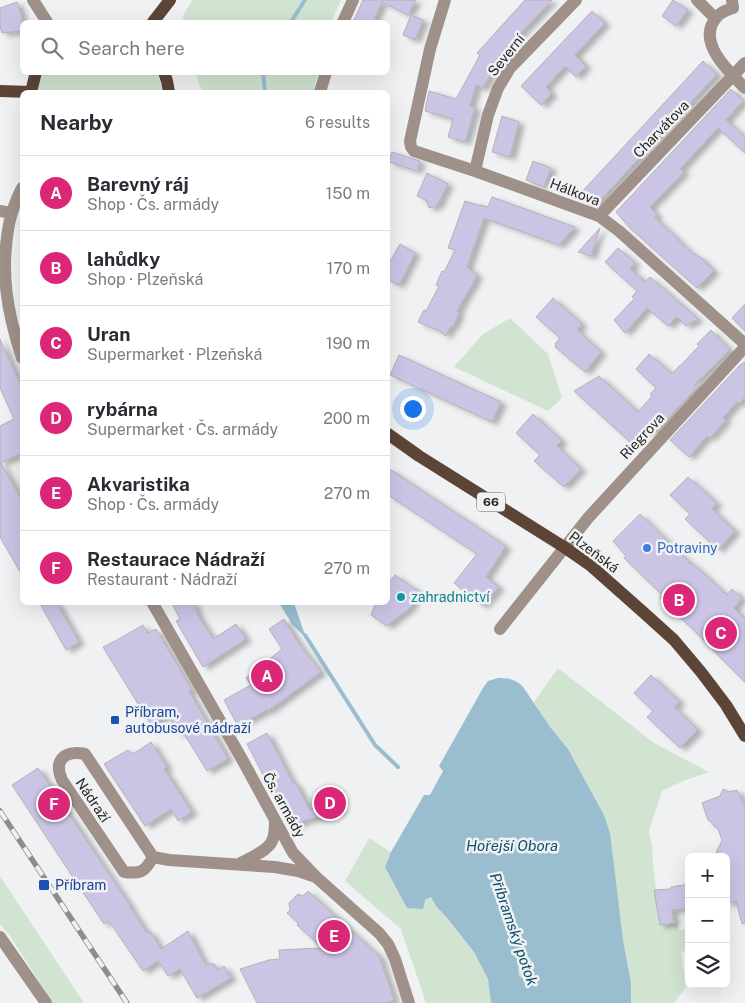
<!DOCTYPE html>
<html lang="en">
<head>
<meta charset="utf-8">
<style>
	body { margin:0; font-family:"Public Sans",sans-serif; background:#f2f2f3; color:#2b2b33 }
	.controls { position:absolute; right:15px; bottom:15px; display:grid; overflow:hidden; border-radius:8px; box-shadow:0 5px 20px #0002 }
	.controls button { width:45px; height:45px; display:grid; place-items:center; padding:0; border:0; border-bottom:1px solid #e1e1e2; background:#fff; color:#2b2b33; font:25px sans-serif }
	.you { position:absolute; left:412px; top:408px; width:18px; height:18px; margin:-12px; border:4px solid #fff; border-radius:50%; background:#1a73e8; box-shadow:0 0 0 8px #1a73e833 }
	.badge { display:grid; place-items:center; width:32px; height:32px; border-radius:50%; background:#db2777; color:#fff; font-size:16px; font-weight:700 }
	.pin { position:absolute; translate:-50% -50%; border:2px solid #fff; box-shadow:0 1px 5px #0006 }
	.list { margin:0; padding:0; list-style:none }
	h2 { display:flex; justify-content:space-between; align-items:center; height:65px; margin:0; padding:0 20px; font-size:21px }
	h2 small { font-size:16px; font-weight:400; color:#7c7c81 }
	.list li { display:grid; grid-template-columns:32px 1fr auto; gap:15px; align-items:center; box-sizing:border-box; height:75px; padding:0 20px; border-top:1px solid #e1e1e2 }
	.list b { display:block; font-size:19px; white-space:nowrap }
	.list p { margin:0; font-size:16px; white-space:nowrap; color:#7c7c81 }
	.list em { font-size:16px; font-style:normal; color:#7c7c81 }
	.icon { flex:none; width:28px; height:28px; fill:none; stroke:currentColor; stroke-width:2; stroke-linecap:round; stroke-linejoin:round }
	.map { position:relative; flex:none; width:745px; height:1003px; overflow:hidden }
	.search { position:absolute; background:#fff; box-shadow:0 5px 20px #0002; left:20px; top:20px; width:370px; height:55px; display:flex; align-items:center; gap:12px; box-sizing:border-box; padding:0 18px; border-radius:8px; color:#7c7c81; font-size:19px }
	.panel { position:absolute; background:#fff; box-shadow:0 5px 20px #0002; left:20px; top:90px; width:370px; height:515px; border-radius:8px }
	.map>svg:first-child { display:block }
	.green { fill:#d1e3d1 }
	.water { fill:#9abecf; fill-rule:evenodd }
	.lines { fill:none; stroke-linecap:round; stroke-linejoin:round }
	.stream { stroke:#9abecf; stroke-width:4 }
	.building { fill:#ccc4e5; stroke:#b3b2b4; filter:url(#shadow) }
	.minor { stroke:#9f9189; stroke-width:12 }
	.tertiary { stroke:#9f9189; stroke-width:12 }
	.primary { stroke:#5c4537; stroke-width:12 }
	.rail-casing { stroke:#8c8d8e; stroke-width:5.5 }
	.rail { stroke:#f0f1f3; stroke-width:4; stroke-dasharray:11; stroke-linecap:butt }
	.shop-dot { fill:#3f7fe0; stroke:#f0f1f3; stroke-width:2 }
	.culture-dot { fill:#0f9aa8; stroke:#f0f1f3; stroke-width:2 }
	.transit-dot { fill:#1a4fb4; stroke:#f0f1f3; stroke-width:2 }
	.labels { text-anchor:middle; dominant-baseline:central; stroke-width:5; stroke-linejoin:round; paint-order:stroke }
	.shield { fill:#f0f1f3; stroke:#626264; stroke-width:1 }
	.shield-label { font-size:12px; font-weight:bold; fill:#252526 }
	.street-label { font-size:14px; fill:#252526; stroke:#f0f1f3 }
	.shop-label { font-size:14px; fill:#366cbe; stroke:#f0f1f3; text-anchor:start }
	.culture-label { font-size:14px; fill:#0d838f; stroke:#f0f1f3; text-anchor:start }
	.transit-label { font-size:14px; fill:#164399; stroke:#f0f1f3; text-anchor:start }
	.water-label { font-size:15px; font-style:italic; fill:#0c506a; stroke:#f0f1f3 }
</style>
</head>
<body>
<div class="map">
<svg width="745" height="1003" viewBox="0 0 745 1003">
	<defs>
		<filter id="shadow"><feDropShadow dx="5.5" dy="3" stdDeviation="2.5" flood-color="#0004"/></filter>
	</defs>
	<rect width="100%" height="100%" fill="#f0f1f3"/>
	<!-- green -->
	<path class="green" d="M192,0H341L331,22H184L183,16Z
		M43,72L157,73L160,81L162,92H38L39,83Z
		M195,73V72L318,73L313,92H203L202,91Z
		M510,318L548,354L562,398L548,411L454,367L483,334Z
		M558,668L654,743L709,772L683,781L662,791L649,831L653,851L652,854L660,925L678,923L679,930L689,929V950L681,952L686,987L674,1003H631V983L623,940L604,815L568,749L551,728L534,702Z
		M369,838L391,852L385,867L425,900L431,897L436,906L474,952L488,979L491,1003H426L401,929L345,881Z
		M0,876L84,1003H53L10,936L0,924Z
		M527,955L534,964L532,980L525,982L519,975L518,964Z"/>
	<!-- water -->
	<path class="water" d="M279,603H294L306,638L292,624Z
		M498,678C508,678 516,679 523,687L551,728L568,749L604,815L610,833L623,940L631,983V1003H491L488,979L474,952L446,917L436,906L431,897L425,900L423,909L407,908L385,867L391,852L424,795H430L443,771L439,766L483,688L488,681ZM527,955L534,964L532,980L526,982L519,975L518,964Z"/>
	<g class="lines">
		<!-- stream -->
		<path class="stream" d="M291,22L305,0
			M263,72L265,92
			M305,635L375,745L398,767"/>
	</g>
	<!-- building -->
	<path class="building" d="M363,0H416L408,15L382,2L373,22H353Z
		M525,0H552L485,71L491,74L483,88L476,85L470,106L475,108L465,142L448,137L453,119L425,111L429,91L456,99L480,55L477,53Z
		M673,0L688,10L676,26L662,16Z
		M17,2L22,17V31L2,33L0,27V8Z
		M592,11L605,23L575,55L586,66L576,77L565,66L546,87L552,94L541,105L521,86Z
		M411,15L423,20L415,40L403,35Z
		M703,61L717,74L595,206L590,204L579,195Z
		M731,89L743,101L726,120L745,137V153L718,128L680,169L684,172L650,207L657,215L655,218L678,239V240L694,255L695,254L702,259L714,271L697,288L630,228L616,212Z
		M502,116L519,122L510,157L492,152Z
		M392,152L420,161L417,171L389,162Z
		M533,161L551,168L544,187L526,180Z
		M427,173L448,184L437,206L429,208L426,200L417,196Z
		M492,197L575,227L559,245L484,218L467,267L477,275L471,288H470L457,311L459,313L453,327L451,326L446,336L440,331L418,322L424,310L426,311L439,286L436,285L442,271L444,272L455,250L448,248L465,201L481,206V205L488,207Z
		M600,228L591,256L578,252Z
		M400,244L415,253L399,285L388,280V265Z
		M618,248L635,263L630,269L645,282L650,277L698,319L686,326L677,317L668,326L647,308L625,333L614,320L634,299L632,297L637,291L605,262Z
		M553,298L582,324L577,330L601,352L585,372L555,347L556,345L555,344L560,338L536,317Z
		M745,304V331L732,318Z
		M711,330L730,350L694,385L702,382L658,429L657,428L651,434L647,429L632,444L574,391L599,376L638,412L652,396L650,394L656,388L636,369L649,354L672,374L680,365V366L699,346L697,344Z
		M0,339L22,388V453L1,463L22,500V575L0,537V426L14,419L0,388Z
		M399,355L501,402L492,422L390,375Z
		M745,362V397L739,404L737,402L723,418L726,420L710,438L707,436L689,457L670,440L740,365Z
		M533,414L562,441L557,446L581,469L564,487L534,461L540,455L516,433Z
		M388,468L506,546L486,577L499,587L483,606L454,583L477,554L388,495Z
		M688,477L717,503L712,509L735,531L718,550L685,519L690,514L670,495Z
		M640,514L691,564L692,563L727,595L732,589L742,598L734,608L745,619V682L712,649V648L660,598L662,595L624,558L626,556L613,541Z
		M395,575L418,591L410,608L387,626L371,615L376,602H388V583Z
		M39,602H56L79,642L66,650Z
		M171,602H193L199,617L213,639L236,624L246,639L203,667L176,621L180,619Z
		M284,619L299,644L321,672L268,711L267,710L238,726L224,700L251,685L246,678L282,649L269,629Z
		M143,625L148,633L156,629L192,690L189,691L228,759L207,771L183,732L179,734L168,715L151,725L103,647L117,640Z
		M651,675L680,702L674,707L698,730L680,748L647,717L653,711L634,693Z
		M267,733L293,783L295,782L310,810L335,797L340,810L304,821L291,828L247,744Z
		M151,742L167,767L164,769L192,812L178,821L171,809L145,826L104,764L128,750L133,754Z
		M38,768L131,907H130L147,933L150,931L161,949L188,931L205,964H214L218,970L224,966L231,978L197,998L180,969L168,976L158,961L143,971L109,921L104,924L12,785Z
		M723,789L730,792L737,790L745,808V923L742,924L736,901L726,903V857H714L722,840L718,829L714,826L712,823L708,820L702,803L720,796Z
		M689,884V908L672,910L674,923L660,925L654,890L671,889V887Z
		M308,891L379,956L394,1000L387,1003H257L240,969L269,960L280,959L279,950L322,948L297,925L299,924L287,913L290,910L289,903L298,894L303,896Z"/>
	<g class="lines">
		<!-- minor -->
		<path class="minor" d="M445,0L430,49L410,141L411,147L414,151L475,171L599,216L619,231L745,344
			M697,0L715,18
			M732,0L733,8C727,10 720,12 716,18C696,42 729,72 745,88
			M343,22L353,0
			M320,92L326,72
			M475,171L488,115L498,88L510,68L576,0
			M0,211L11,213
			M599,216L745,63
			M500,629L588,518L745,347
			M153,857C145,872 141,874 124,872L62,780C53,760 65,750 85,754L153,857L169,860L275,867L298,871L316,877
			M239,864C248,859 268,851 272,841C275,835 275,827 275,821
			M0,937L46,1003"/>
		<!-- tertiary -->
		<path class="tertiary" d="M33,0L47,22
			M22,188C16,199 12,211 9,224C0,272 7,312 22,358
			M152,602L243,761L293,853L316,877L379,933L388,944L395,959L409,1003"/>
		<!-- primary -->
		<path class="primary" d="M153,22L170,0
			M164,72L167,81L169,92
			M0,91L31,92
			M31,92L36,72
			M388,434L419,456L564,547L590,565L643,612L674,640L701,672L726,705L745,736"/>
		<defs>
			<path id="rail" d="M0,811L127,1003"/>
		</defs>
		<!-- rail casing -->
		<use href="#rail" class="rail-casing"/>
		<!-- rail -->
		<use href="#rail" class="rail"/>
	</g>
	<!-- markers -->
	<circle class="shop-dot" cx="647" cy="548" r="5"/>
	<circle class="culture-dot" cx="401" cy="597" r="5"/>
	<g class="transit-dot">
		<rect x="110" y="715" width="10" height="10" rx="2.5"/>
		<rect x="38" y="879" width="12" height="12" rx="2.5"/>
	</g>
	<g class="labels">
		<!-- shield labels -->
		<rect class="shield" x="477" y="492.5" width="28" height="19" rx="4"/>
		<g class="shield-label">
			<text x="491" y="502">66</text>
		</g>
		<!-- street labels -->
		<g class="street-label">
			<text transform="translate(506 55) rotate(-51)">Severní</text>
			<text transform="translate(661 129) rotate(-46)">Charvátova</text>
			<text transform="translate(575 192) rotate(21)">Hálkova</text>
			<text transform="translate(642 436) rotate(-47)">Riegrova</text>
			<text transform="translate(594 552) rotate(37)">Plzeňská</text>
			<text transform="translate(93 800) rotate(56)">Nádraží</text>
			<text transform="translate(284 805) rotate(61)">Čs. armády</text>
		</g>
		<!-- shop labels -->
		<g class="shop-label">
			<text x="657" y="548">Potraviny</text>
		</g>
		<!-- culture labels -->
		<g class="culture-label">
			<text x="411" y="597">zahradnictví</text>
		</g>
		<!-- transit labels -->
		<g class="transit-label">
			<text x="125" y="712">Příbram,<tspan x="125" dy="16">autobusové nádraží</tspan></text>
			<text x="55" y="885">Příbram</text>
		</g>
		<!-- water labels -->
		<g class="water-label">
			<text x="512" y="845">Hořejší Obora</text>
			<text transform="translate(514 929) rotate(71)">Příbramský potok</text>
		</g>
	</g>
</svg>
<div class="controls">
<button>+</button>
<button>−</button>
<button><svg class="icon" aria-label="layers" viewBox="0 0 24 24"><path d="M12 4l9 5-9 5-9-5zM3 14l9 5 9-5"/></svg></button>
</div>
<div class="you"></div>
<div class="pin badge" style="left:267px;top:676px">A</div>
<div class="pin badge" style="left:679px;top:600px">B</div>
<div class="pin badge" style="left:721px;top:633px">C</div>
<div class="pin badge" style="left:330px;top:803px">D</div>
<div class="pin badge" style="left:334px;top:936px">E</div>
<div class="pin badge" style="left:54px;top:804px">F</div>
<div class="search"><svg class="icon" aria-label="search" viewBox="0 0 24 24"><circle cx="10" cy="10" r="6"/><path d="M15 15l6 6"/></svg>Search here</div>
<section class="panel">
<h2>Nearby<small>6 results</small></h2>
<ul class="list">
<li><span class="badge">A</span><div><b>Barevný ráj</b><p>Shop · Čs. armády</p></div><em>150 m</em></li>
<li><span class="badge">B</span><div><b>lahůdky</b><p>Shop · Plzeňská</p></div><em>170 m</em></li>
<li><span class="badge">C</span><div><b>Uran</b><p>Supermarket · Plzeňská</p></div><em>190 m</em></li>
<li><span class="badge">D</span><div><b>rybárna</b><p>Supermarket · Čs. armády</p></div><em>200 m</em></li>
<li><span class="badge">E</span><div><b>Akvaristika</b><p>Shop · Čs. armády</p></div><em>270 m</em></li>
<li><span class="badge">F</span><div><b>Restaurace Nádraží</b><p>Restaurant · Nádraží</p></div><em>270 m</em></li>
</ul>
</section>
</div>
</body>
</html>
